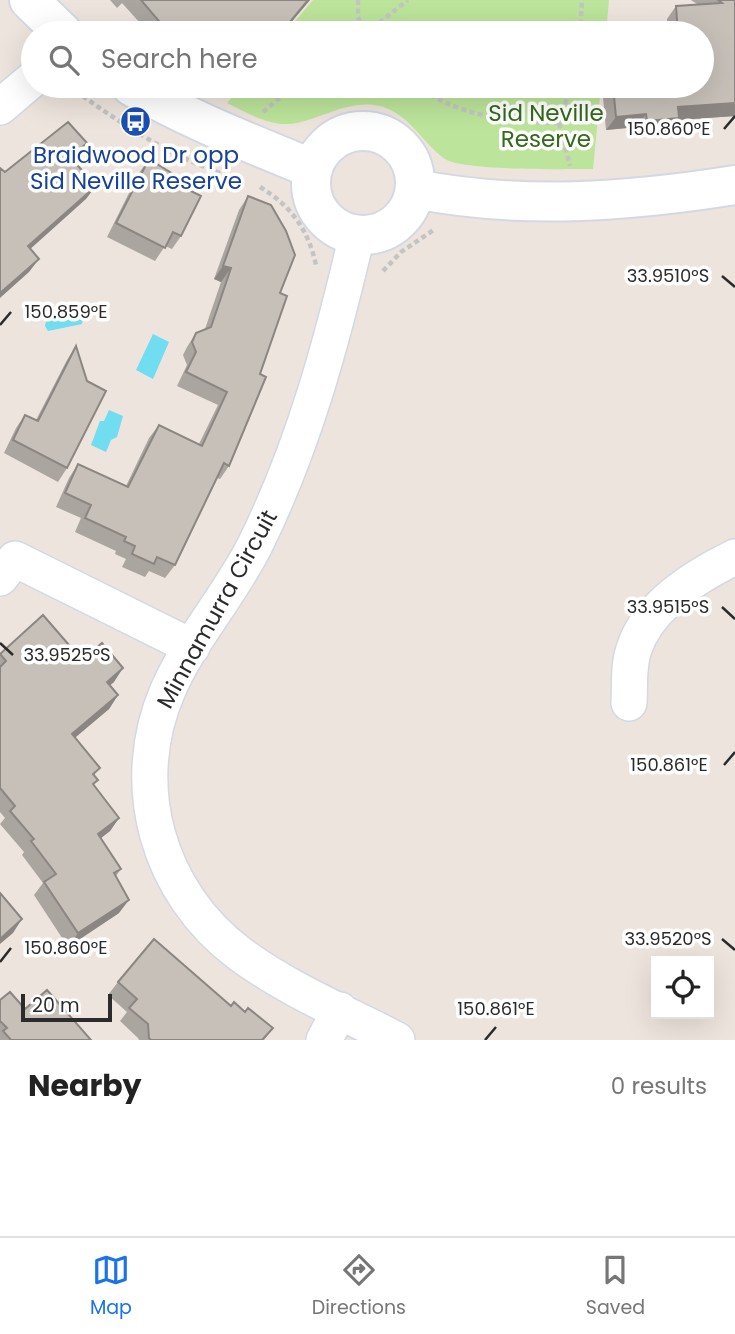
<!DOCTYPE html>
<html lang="en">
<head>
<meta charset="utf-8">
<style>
	body { margin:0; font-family:Poppins,sans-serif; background:#f6f6f6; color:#222 }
	.controls { position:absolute; right:21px; bottom:21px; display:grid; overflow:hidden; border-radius:0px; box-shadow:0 7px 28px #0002 }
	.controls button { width:63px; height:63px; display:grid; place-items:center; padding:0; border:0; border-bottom:2px solid #e0e0e0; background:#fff; color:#222; font:35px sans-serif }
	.scale { position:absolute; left:21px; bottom:18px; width:91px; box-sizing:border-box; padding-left:7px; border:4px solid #2b2b2b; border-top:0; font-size:19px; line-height:24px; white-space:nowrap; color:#2b2b2b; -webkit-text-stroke:5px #fff; paint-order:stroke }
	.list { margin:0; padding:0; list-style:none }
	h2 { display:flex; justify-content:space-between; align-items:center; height:91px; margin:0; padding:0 28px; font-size:30px }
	h2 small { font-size:23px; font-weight:400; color:#767676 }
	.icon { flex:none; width:38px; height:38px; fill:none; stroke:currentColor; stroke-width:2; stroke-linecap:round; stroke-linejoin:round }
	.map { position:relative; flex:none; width:735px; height:1040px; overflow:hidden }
	.search { position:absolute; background:#fff; box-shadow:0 7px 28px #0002; left:21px; right:21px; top:21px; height:77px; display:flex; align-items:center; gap:18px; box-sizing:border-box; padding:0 24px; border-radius:38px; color:#767676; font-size:26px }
	.sheet { height:196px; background:#fff }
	nav { display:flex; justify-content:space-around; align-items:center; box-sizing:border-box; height:98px; border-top:2px solid #e0e0e0; background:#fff; font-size:19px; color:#767676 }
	nav a { display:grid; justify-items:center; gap:4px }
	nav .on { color:#1a73e8 }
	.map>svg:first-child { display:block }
	.green { fill:#bce49a }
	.water { fill:#70ddf0 }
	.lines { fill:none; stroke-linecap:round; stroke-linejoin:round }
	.street-casing { stroke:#d3d8e4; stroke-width:38 }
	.secondary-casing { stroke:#d3d8e4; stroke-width:42 }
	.path { stroke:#c4c4c4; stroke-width:4.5; stroke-dasharray:5 3.5; stroke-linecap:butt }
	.street { stroke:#fff; stroke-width:35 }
	.secondary { stroke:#fff; stroke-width:38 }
	.wall { fill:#aaa59f }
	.shaded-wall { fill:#8b8682 }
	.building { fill:#c6c0b9; stroke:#8b8682; stroke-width:2 }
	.ticks { fill:none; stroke:#2b2b2b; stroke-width:2.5 }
	.labels { text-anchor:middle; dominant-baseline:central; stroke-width:7; stroke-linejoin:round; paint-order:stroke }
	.park-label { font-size:23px; fill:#346a1a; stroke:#fff }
	.transit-label { font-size:23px; fill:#164399; stroke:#fff }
	.street-label { font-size:23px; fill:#2b2b2b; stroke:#fff }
	.ticks-label { font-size:18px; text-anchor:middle; fill:#2b2b2b; stroke:#fff; stroke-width:7; stroke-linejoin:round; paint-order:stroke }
</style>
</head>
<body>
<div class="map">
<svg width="735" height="1040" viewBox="0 0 735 1040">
	<rect width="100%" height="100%" fill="#ede4dd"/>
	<!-- green -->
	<path class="green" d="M313,0H609L606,33H285Z
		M242,86H601L593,169C567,169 463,171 445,159C422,143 410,114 380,106C351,99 324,117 297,123C272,128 249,114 227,103Z"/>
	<!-- water -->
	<path class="water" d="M61,307L83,314L82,324L48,331L45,326L47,317Z
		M153,334L169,342L153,379L136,370Z
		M109,410L123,416L117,437L111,440L106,452L91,445L100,421H104Z"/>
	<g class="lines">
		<defs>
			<path id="street" d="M0,107L33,79
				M357,235C332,342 304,446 255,545C230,595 189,641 168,690C127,784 157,892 240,954C287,989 345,1013 397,1040
				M0,578L15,559L192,647
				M629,703C630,685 628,666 634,649C648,605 696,576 735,557
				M324,1040L340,1010"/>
			<path id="secondary" d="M29,0L63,33
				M131,86C190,120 250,143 313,169
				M311 183a52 52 0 1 1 104 0a52 52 0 1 1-104 0Z
				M415,189C523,210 627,202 735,185"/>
		</defs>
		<!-- street casing -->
		<use href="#street" class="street-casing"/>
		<!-- secondary casing -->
		<use href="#secondary" class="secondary-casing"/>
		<!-- path -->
		<path class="path" d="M358,0V17L365,33
			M366,33L408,0
			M580,33L582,0
			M69,86C122,125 178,162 242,180
			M416,86C460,116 506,122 559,123L571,86
			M263,112L294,86
			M559,123L570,166
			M260,187C291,206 308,229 316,265
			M383,271L401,252L435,229"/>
		<!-- street -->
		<use href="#street" class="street"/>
		<!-- secondary -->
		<use href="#secondary" class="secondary"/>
	</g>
	<!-- wall -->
	<path class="wall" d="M110,0H310L282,33H149L122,3L117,8Z
		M691,0H735V116L678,120L670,131L637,134V127L606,130L602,86H702V33H668L667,19L676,6L697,4Z
		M149,159L179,185L181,236L172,249L165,246L155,261L107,237L139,173Z
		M248,196L280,293L229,466L220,479L217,478L175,565L165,578L149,571L145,577L122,567L126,559L115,554L116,551L75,532L81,518L56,507L69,478L78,464L126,486L149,438L159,425L199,444L218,405L177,386L187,365L183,355L187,347L196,333L205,329L221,282L214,279L239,210Z
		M76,346L67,468L58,482L4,453L16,428L25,415L36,420L67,360Z
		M43,615L82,660L114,682L110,685L118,695L109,709L75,737L100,768L94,775V785L119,818L110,831L101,838L121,869L116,876L119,913L68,947L34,895L43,883L22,855L24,852L0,824L5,818L0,812V654Z
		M118,982L231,1006L245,1012L273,1028L264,1040H139L138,1038L120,1021L127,1012L108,995Z
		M0,1000L25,1009L91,1040H0Z"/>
	<!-- shaded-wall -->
	<path class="shaded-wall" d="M308,0H310L282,33H281Z
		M193,24L186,33H183L185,30Z
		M735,103V116L678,120L670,131L637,134L647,121L678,107Z
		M646,114L637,127L606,130L616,117Z
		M87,143L77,156L61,171L70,157Z
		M96,186L86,199L18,260L28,246Z
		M39,259L29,272L0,298V293Z
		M223,266L231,268L221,282L214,279Z
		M123,668L114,682L97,696L107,682Z
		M118,695L109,709L63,748L72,734Z
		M119,818L110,831L88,848L98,834Z
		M129,900L119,913L68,947L78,933Z
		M22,919L13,933L0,944V939Z"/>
	<!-- building -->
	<path class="building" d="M141,0H308L281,33H205L193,24L185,30L179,24L169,33Z
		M718,0H735V103L678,107L679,118L647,121L646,114L616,117L613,86H702V33H678L676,6L722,3Z
		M68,122L87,143L70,157L96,186L28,246L39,259L0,293V168L5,172Z
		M149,159L181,179L179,185L201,196L181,236L173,232L165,248L116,223Z
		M248,196L271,205L286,231L295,255L280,293L287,296L260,374L266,377L229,466L224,463L175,565L157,557L154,564L132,554L135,546L124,541L126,537L85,518L91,505L65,493L78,464L128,487L159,425L202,446L227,392L186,372L196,352L192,342L196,333L211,327L231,268L223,266Z
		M76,346L87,381L106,391L67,468L13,440L25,415L38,421Z
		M43,615L82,660L102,643L123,668L107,682L118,695L72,734L100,768L93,774L98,780L93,784L119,818L98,834L121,869L114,873L129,900L78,933L44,882L56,874L31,841L34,839L10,811L15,806L0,788V667L6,661L0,654Z
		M0,893L22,919L0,939Z
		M154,939L231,1006L234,1002L245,1012L248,1008L273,1028L262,1040H151L149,1038L148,1024L129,1008L137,999L118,982Z
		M47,990L91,1040H11L3,1031L7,1028L0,1021V1000L10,992L25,1009Z"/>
	<!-- ticks -->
	<path class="ticks" d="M724,129L735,116M722,276L735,287M0,325L11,312M722,607L735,619M0,643L13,655M724,765L735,752M722,939L735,950M0,962L11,948M485,1040L496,1027"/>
	<!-- icons -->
	<defs>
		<symbol id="bus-disc" viewBox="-11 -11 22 22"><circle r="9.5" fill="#1a4fb4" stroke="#fff"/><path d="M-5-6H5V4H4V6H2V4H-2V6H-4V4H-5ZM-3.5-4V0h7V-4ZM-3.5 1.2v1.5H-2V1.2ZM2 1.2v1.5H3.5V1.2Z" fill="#fff"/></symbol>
	</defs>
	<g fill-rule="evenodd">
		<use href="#bus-disc" x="118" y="104" width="35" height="35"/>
	</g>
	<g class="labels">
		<!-- park labels -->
		<g class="park-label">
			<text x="546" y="113">Sid Neville<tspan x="546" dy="26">Reserve</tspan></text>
		</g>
		<!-- transit labels -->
		<g class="transit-label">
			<text x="136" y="155">Braidwood Dr opp<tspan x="136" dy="26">Sid Neville Reserve</tspan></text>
		</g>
		<!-- street labels -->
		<g class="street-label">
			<text transform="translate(217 609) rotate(-61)">Minnamurra Circuit</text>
		</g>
	</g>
	<g class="ticks-label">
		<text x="669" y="135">150.860°E</text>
		<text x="668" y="282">33.9510°S</text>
		<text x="66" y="318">150.859°E</text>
		<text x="668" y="613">33.9515°S</text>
		<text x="67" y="661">33.9525°S</text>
		<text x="669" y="771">150.861°E</text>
		<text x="668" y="945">33.9520°S</text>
		<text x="66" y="954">150.860°E</text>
		<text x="496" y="1015">150.861°E</text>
	</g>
</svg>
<div class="controls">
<button><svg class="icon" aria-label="locate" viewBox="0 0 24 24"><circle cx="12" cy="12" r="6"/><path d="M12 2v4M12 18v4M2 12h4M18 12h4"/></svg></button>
</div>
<div class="scale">20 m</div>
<div class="search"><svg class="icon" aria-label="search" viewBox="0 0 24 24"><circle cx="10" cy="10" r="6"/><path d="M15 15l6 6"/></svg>Search here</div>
</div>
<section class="sheet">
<h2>Nearby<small>0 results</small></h2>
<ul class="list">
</ul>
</section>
<nav>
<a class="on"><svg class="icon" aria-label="map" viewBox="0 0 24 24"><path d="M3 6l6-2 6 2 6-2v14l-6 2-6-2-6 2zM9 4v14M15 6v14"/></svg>Map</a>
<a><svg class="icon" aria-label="directions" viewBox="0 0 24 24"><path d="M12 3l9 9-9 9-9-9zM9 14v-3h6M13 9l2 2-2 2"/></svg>Directions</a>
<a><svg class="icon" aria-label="saved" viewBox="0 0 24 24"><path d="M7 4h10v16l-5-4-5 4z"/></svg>Saved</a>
</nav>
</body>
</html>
